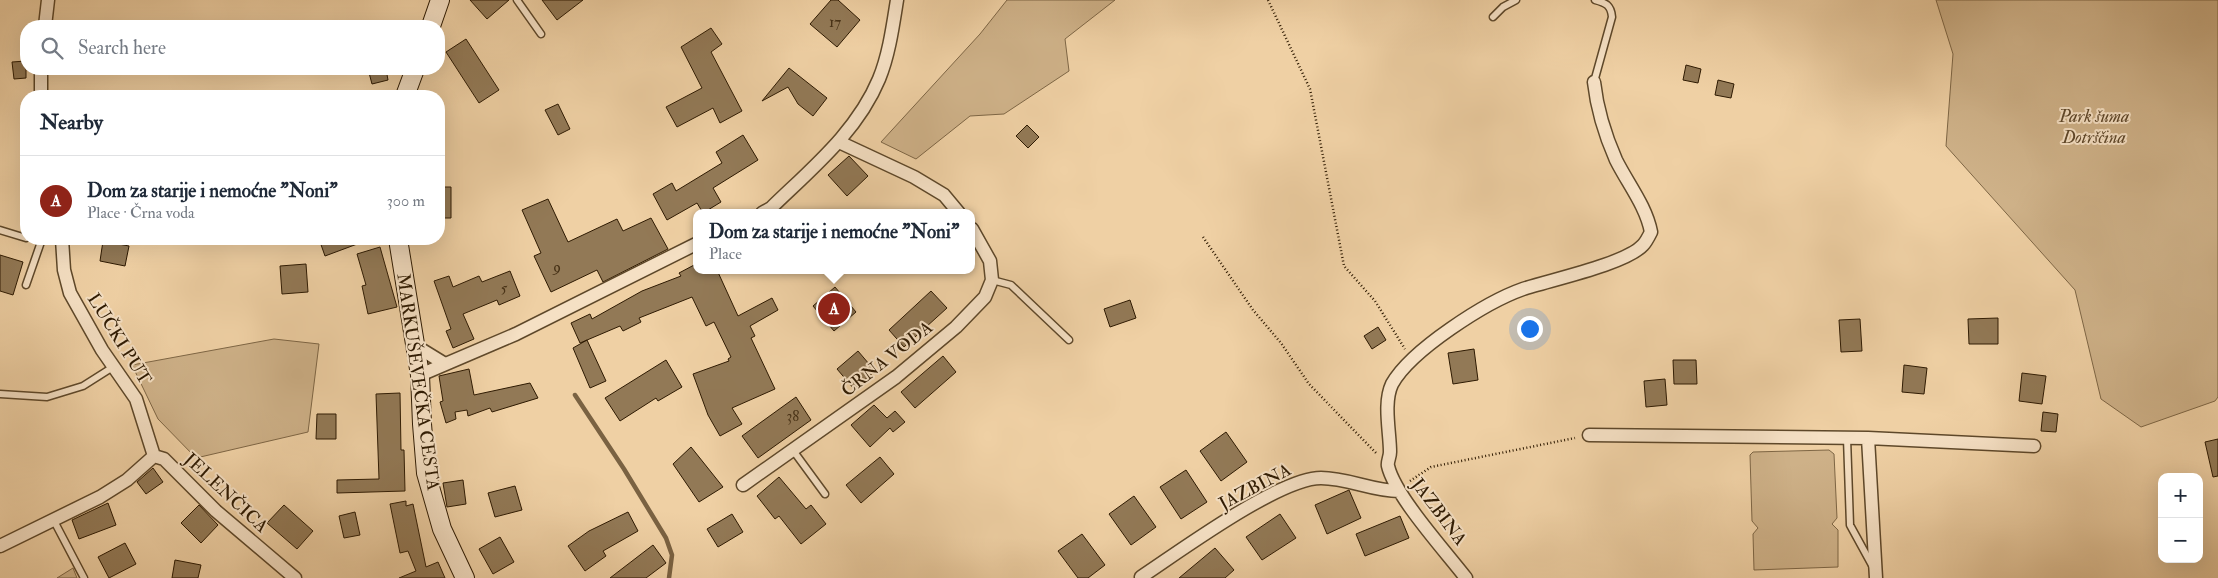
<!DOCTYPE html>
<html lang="en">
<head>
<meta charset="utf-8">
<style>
	body { margin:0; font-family:"IM FELL Double Pica",serif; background:#f2f2f3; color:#1f2937 }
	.controls { position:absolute; right:15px; bottom:15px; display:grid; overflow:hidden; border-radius:10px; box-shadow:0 5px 20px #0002 }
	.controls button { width:45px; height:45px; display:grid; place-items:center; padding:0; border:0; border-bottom:1px solid #e0e1e3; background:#fff; color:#1f2937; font:25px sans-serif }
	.you { position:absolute; left:1529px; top:328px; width:18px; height:18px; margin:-12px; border:4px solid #fff; border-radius:50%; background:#1a73e8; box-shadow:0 0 0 8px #1a73e833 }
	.badge { display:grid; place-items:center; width:32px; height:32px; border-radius:50%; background:#8f2418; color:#fff; font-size:16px; font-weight:700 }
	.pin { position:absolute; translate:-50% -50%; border:2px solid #fff; box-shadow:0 1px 5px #0006 }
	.popup { position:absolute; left:693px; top:209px; width:282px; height:65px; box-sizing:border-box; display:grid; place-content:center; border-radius:10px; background:#fff; filter:drop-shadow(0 1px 4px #0005); font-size:16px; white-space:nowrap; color:#747a83 }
	.popup b { font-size:19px; color:#1f2937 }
	.popup::after { content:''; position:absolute; left:50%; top:100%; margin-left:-10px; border:10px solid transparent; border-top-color:#fff }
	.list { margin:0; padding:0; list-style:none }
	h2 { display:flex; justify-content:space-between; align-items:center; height:65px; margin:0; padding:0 20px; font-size:21px }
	h2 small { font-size:16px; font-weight:400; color:#747a83 }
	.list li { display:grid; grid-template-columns:32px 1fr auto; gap:15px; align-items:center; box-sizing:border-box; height:90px; padding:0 20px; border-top:1px solid #e0e1e3 }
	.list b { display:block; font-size:19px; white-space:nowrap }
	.list p { margin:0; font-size:16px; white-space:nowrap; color:#747a83 }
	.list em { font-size:16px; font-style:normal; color:#747a83 }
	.icon { flex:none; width:28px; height:28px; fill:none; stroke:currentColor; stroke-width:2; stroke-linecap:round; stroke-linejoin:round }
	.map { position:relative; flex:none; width:2218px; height:578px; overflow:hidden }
	.search { position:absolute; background:#fff; box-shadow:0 5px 20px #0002; left:20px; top:20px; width:425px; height:55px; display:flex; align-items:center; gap:12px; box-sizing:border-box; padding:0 18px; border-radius:20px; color:#747a83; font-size:19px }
	.panel { position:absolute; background:#fff; box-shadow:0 5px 20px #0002; left:20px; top:90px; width:425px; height:155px; border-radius:20px }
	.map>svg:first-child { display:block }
	.green { fill:#ceb188; stroke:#7e6645 }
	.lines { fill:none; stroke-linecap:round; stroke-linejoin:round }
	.stream { stroke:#7a6242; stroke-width:4.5 }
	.building { fill:#927956; stroke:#2e1a02 }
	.service-casing { stroke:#5e482a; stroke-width:9 }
	.minor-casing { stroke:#5e482a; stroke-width:15 }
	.secondary-casing { stroke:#2e1a02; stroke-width:20 }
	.path { stroke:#2e1a02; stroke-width:2.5; stroke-dasharray:1 2.5; stroke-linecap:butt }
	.service { stroke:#f5e0c4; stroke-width:6 }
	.minor { stroke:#f5e0c4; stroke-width:12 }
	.secondary { stroke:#f5e0c4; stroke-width:18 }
	.labels { text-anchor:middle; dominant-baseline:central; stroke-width:4; stroke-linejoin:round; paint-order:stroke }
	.number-label { font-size:15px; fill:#473217 }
	.park-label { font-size:18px; font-style:italic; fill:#5e472a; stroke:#f5e0c4 }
	.street-label { font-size:18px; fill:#2e1a02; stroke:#f5e0c4 }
</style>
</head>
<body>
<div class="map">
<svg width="2218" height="578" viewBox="0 0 2218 578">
	<rect width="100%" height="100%" fill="#efd0a4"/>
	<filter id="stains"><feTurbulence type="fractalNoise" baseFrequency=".004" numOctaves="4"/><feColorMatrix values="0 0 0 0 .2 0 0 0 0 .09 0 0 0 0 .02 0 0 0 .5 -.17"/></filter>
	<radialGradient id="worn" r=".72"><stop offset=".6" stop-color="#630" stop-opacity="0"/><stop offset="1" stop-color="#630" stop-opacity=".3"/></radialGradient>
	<!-- green -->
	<path class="green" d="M1007,0H1115L1065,39L1069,71L1004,114L970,116L916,159L881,142L980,34Z
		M1936,0H2218V397L2215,401L2141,427L2101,399L2075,290L1946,146L1953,54Z
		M274,339L319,344L308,432L196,458L158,419L132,365Z
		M1829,450L1834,454L1837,518L1832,524L1838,530V567L1754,570L1753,534L1758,528L1752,521L1750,455L1753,452Z
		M73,568L77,578H57Z"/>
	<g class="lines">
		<!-- stream -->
		<path class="stream" d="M575,395L624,469L666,538L672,555L669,578"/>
	</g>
	<!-- building -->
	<path class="building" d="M470,0H509L487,19Z
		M542,0H583L557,20Z
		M831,0H838L860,20L837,47L810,24Z
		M711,28L722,44L711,52L742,111L720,123L713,108L677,127L666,107L702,88L681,47Z
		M466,39L499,90L479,103L446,52Z
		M26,61V78L14,79L12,62Z
		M1686,65L1701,69L1698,83L1683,80Z
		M789,68L827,98L813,116L798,104L788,87L762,101Z
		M368,69H386L388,80L372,84Z
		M1718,80L1734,84L1731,98L1715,95Z
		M558,104L570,129L558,135L545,110Z
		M1027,125L1039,137L1028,148L1016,136Z
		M743,135L758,160L713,188L721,202L703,213L697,203L667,220L653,194L672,183L676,191L722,163L716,152Z
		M849,156L868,176L847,196L828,175Z
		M439,187H451V218H439Z
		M548,199L568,242L617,219L623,231L651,218L668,249L603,282L597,270L551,292L534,256L541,253L522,210Z
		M319,239H368V240L325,256Z
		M103,241L129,246L125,266L100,261Z
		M380,247L397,307L368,314L362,286L366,285L357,254Z
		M0,255L23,262L13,295L0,291Z
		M306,264L308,292L282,294L280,266Z
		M696,264V270H717L738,316L772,298L778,310L750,326L755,336L751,338L775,389L732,408L742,424L720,436L708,415L693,374L729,361L728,359L731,357L714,322L706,326L692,297L639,318L641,322L623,331L620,326L580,343L571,323L590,314L592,319L642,291L681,276L679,273Z
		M510,271L520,296L499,305L497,300L463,314L474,339L453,348L446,331L451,329L434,281L449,276L453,287L479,276L482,282Z
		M835,287L856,312L834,331L813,306Z
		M931,291L947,308L904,347L889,330Z
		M1130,300L1136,318L1110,327L1104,309Z
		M1998,318V344H1969L1968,319Z
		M1860,319L1862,351L1841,352L1839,320Z
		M1378,327L1386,340L1372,349L1364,336Z
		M587,340L606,381L590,388L573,348Z
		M1474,349L1478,380L1453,384L1448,353Z
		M858,351L875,371L854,389L837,369Z
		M943,356L956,372L915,408L901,392Z
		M666,360L682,387L658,401L656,398L620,421L605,398Z
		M1673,360H1696L1697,384H1674Z
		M1904,365L1927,368L1924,394L1902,392Z
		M469,369L474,395L530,383L538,398L492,412L490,408L468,416L467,410L455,412L456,419L446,423L440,402L443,401L439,376Z
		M2022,373L2046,376L2042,404L2019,401Z
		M1665,379L1667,405L1646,407L1644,381Z
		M400,393L401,450H404L405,491L337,493V480L379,479L376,394Z
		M796,397L811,420L758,458L742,436Z
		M874,405L887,418L895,411L905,422L893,432L890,428L870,447L851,425Z
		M2043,412L2058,414L2056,432L2041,431Z
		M317,414H336V439H316Z
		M1226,432L1247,462L1221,481L1200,451Z
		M2218,439V476L2213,477L2205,442Z
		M691,447L723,487L699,502L673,464Z
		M880,457L894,474L861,503L846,485Z
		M153,468L163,482L146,494L137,482Z
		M1186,470L1207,502L1181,519L1160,487Z
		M779,477L806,509L811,505L826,524L801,544L779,516L775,519L757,496Z
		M463,480L466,504L447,507L443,483Z
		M515,486L522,510L495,517L488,493Z
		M1349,490L1361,518L1327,534L1315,505Z
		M1134,496L1156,527L1131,545L1109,514Z
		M406,501V506L413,504L426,567L438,562L445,578H399L416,571L408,551L400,553L390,504Z
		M108,503L116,525L79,539L72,520Z
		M199,505L218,525L201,543L181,523Z
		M284,505L313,531L297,549L267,523Z
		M355,512L360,535L344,538L339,516Z
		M628,512L638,531L603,551L606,556L585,571L568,546L589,531Z
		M732,514L743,532L718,547L707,529Z
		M1280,514L1296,538L1262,560L1246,537Z
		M1400,516L1409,538L1365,556L1356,534Z
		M1082,534L1105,565L1088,578H1078L1058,551Z
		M500,537L514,562L493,574L479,549Z
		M125,543L136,564L109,578L98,557Z
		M653,545L666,563L646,578H610Z
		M1215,548L1234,570L1225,578H1179Z
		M175,560L201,565L198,578H172Z"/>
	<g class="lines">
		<defs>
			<path id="service" d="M517,0L541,34
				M1493,17L1503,7L1516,0
				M1594,82L1612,17C1611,5 1606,3 1595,0
				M0,230L26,238
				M992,280L1011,285L1069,340
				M26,285L42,239
				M0,394L47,397L83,386L113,367
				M1847,438L1850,525L1873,567
				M792,449L825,494
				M53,519L84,578"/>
			<path id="minor" d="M45,26L48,0
				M41,96V69
				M839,142L914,177L944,195L959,213
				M762,213L771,208C811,169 857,132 879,79C889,55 893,25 897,0
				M62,239L64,270L70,293L102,350L136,399L154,456
				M414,345L445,364
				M420,375L516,334L696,244
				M1589,435L1868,438L1876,578
				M1868,438L2034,446
				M743,485L896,377L956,327L985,297L992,280L990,261L972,229
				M0,546L100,497L127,480L154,456L164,459L216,511L295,578
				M1141,577C1179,552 1279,478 1321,478C1348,478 1372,491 1399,491
				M1466,578C1446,552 1395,496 1388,466C1387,462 1390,457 1390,452C1390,432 1383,403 1392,384C1411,350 1486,302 1523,289C1550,280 1626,264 1643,245C1646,242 1649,236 1651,232C1646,206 1628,184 1616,160C1605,135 1597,109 1594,82"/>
			<path id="secondary" d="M431,26L440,0
				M405,96L415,69
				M398,239L420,375L422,424L426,473L442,529L465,578"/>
		</defs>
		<!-- service casing -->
		<use href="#service" class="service-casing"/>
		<!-- minor casing -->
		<use href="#minor" class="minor-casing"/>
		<!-- secondary casing -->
		<use href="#secondary" class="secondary-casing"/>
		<!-- path -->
		<path class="path" d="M1268,0L1310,89L1344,266L1375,301L1405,349
			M1203,237L1253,310L1281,343L1309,384L1376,453
			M1410,481L1431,467L1575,438"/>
		<!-- service -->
		<use href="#service" class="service"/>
		<!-- minor -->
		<use href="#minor" class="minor"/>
		<!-- secondary -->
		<use href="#secondary" class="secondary"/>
	</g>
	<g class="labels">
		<!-- number labels -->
		<g class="number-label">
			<text x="835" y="22">17</text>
			<text x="557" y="267">9</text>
			<text x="504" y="288">5</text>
			<text x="793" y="416">38</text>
		</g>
		<!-- park labels -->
		<g class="park-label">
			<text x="2094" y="116">Park šuma<tspan x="2094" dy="21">Dotrščina</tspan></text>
		</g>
		<!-- street labels -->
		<g class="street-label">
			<text transform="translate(119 339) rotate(58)">LUČKI PUT</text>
			<text transform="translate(887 359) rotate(-38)">ČRNA VODA</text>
			<text transform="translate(418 382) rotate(82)">MARKUŠEVEČKA CESTA</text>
			<text transform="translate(1255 487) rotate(-28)">JAZBINA</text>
			<text transform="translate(226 493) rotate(43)">JELENČICA</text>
			<text transform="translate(1439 512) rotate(53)">JAZBINA</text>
		</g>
	</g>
	<rect width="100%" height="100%" filter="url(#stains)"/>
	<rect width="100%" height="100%" fill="url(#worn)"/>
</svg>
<div class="controls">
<button>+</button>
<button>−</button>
</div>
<div class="you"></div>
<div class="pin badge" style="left:834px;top:309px">A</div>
<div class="popup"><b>Dom za starije i nemoćne &quot;Noni&quot;</b>Place</div>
<div class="search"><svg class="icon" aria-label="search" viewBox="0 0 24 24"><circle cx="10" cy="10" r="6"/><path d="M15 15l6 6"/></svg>Search here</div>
<section class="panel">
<h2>Nearby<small></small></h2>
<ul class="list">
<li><span class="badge">A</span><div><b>Dom za starije i nemoćne &quot;Noni&quot;</b><p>Place · Črna voda</p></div><em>300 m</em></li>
</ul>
</section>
</div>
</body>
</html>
